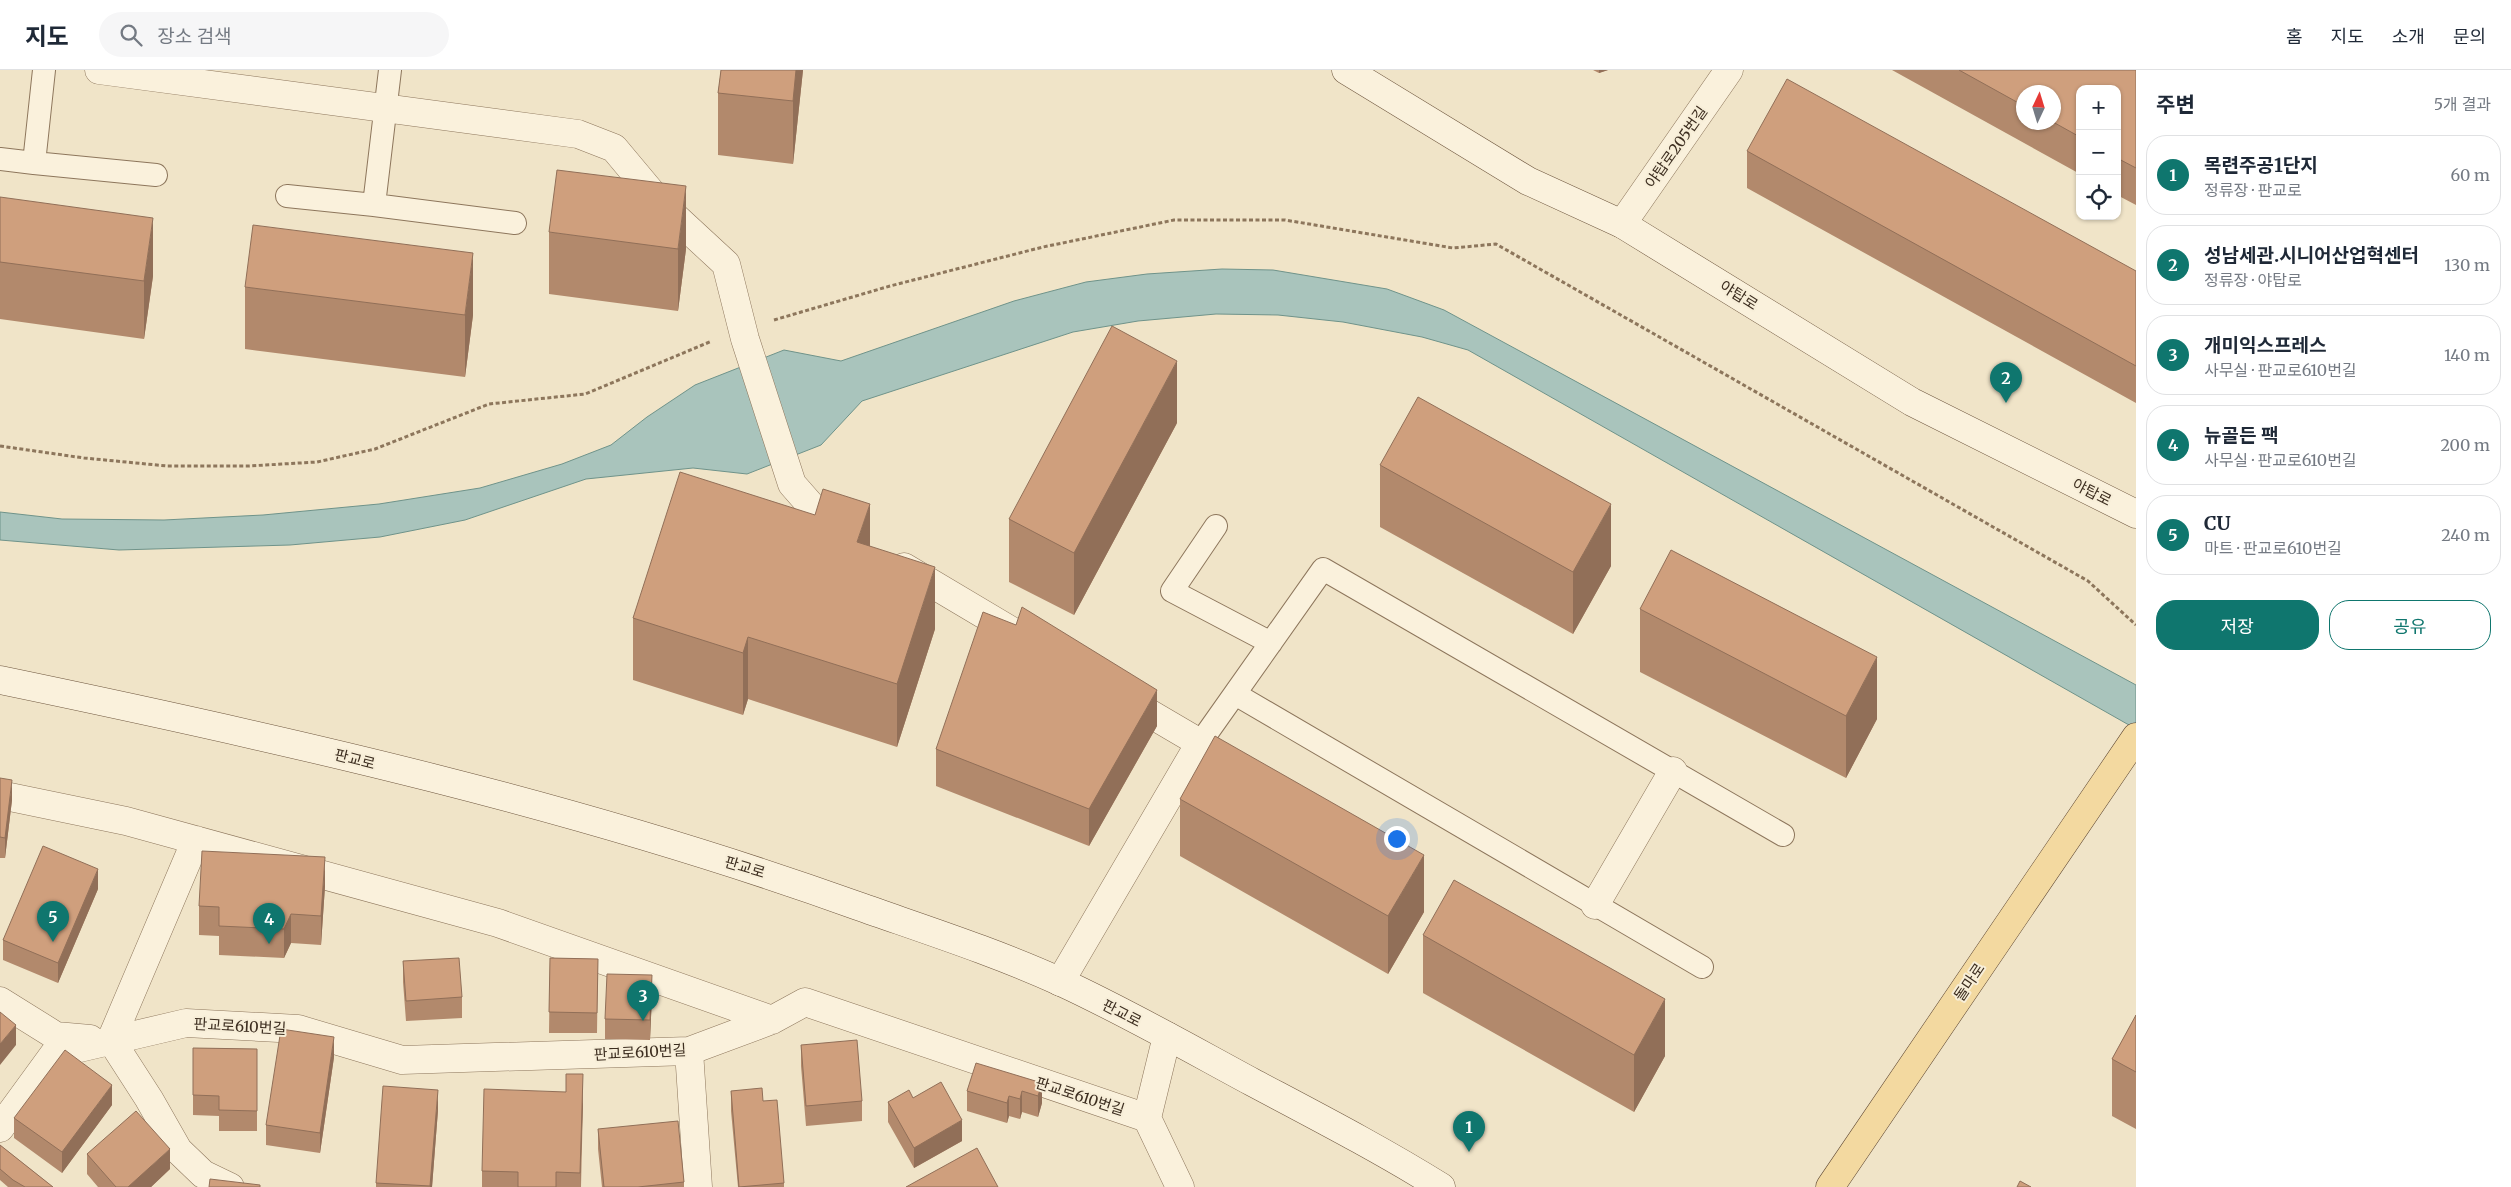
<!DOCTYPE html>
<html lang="ko">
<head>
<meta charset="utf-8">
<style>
	body { margin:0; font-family:Merriweather,"Noto Sans KR",serif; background:#f6f6f7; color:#1f2937 }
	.controls { position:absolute; right:15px; top:15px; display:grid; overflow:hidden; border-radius:10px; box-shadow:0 1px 4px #0004 }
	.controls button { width:45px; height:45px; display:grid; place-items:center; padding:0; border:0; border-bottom:1px solid #e0e1e3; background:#fff; color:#1f2937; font:25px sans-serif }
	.compass { position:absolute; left:2016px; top:15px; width:45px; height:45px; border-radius:50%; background:#fff; box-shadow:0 1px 4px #0004; rotate:4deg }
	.you { position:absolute; left:1396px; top:768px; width:18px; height:18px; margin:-12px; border:4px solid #fff; border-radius:50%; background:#1a73e8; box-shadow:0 0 0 8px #1a73e833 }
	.badge { display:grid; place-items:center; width:32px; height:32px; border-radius:50%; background:#0f766e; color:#fff; font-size:16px; font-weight:700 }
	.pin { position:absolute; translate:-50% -41px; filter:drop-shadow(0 1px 2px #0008) }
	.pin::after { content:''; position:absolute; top:26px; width:18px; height:15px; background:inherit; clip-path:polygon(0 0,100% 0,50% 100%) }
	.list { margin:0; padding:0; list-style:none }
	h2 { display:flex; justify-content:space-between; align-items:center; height:65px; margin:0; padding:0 20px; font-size:21px }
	h2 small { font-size:16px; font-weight:400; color:#747a83 }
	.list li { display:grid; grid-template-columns:32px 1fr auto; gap:15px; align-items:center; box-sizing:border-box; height:80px; margin:0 10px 10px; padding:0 10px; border:1px solid #e0e1e3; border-radius:20px }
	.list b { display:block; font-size:19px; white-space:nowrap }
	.list p { margin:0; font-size:16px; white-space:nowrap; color:#747a83 }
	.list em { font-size:16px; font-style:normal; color:#747a83 }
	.actions { display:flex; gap:10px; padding:15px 20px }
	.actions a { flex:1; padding:11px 0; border:1px solid #0f766e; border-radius:20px; text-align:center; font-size:18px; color:#0f766e }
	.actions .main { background:#0f766e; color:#fff }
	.icon { flex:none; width:28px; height:28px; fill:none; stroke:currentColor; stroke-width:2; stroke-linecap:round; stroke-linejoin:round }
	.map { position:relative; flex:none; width:2136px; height:1117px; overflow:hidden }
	header { display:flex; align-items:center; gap:30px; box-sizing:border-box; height:70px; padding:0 25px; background:#fff; border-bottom:1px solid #e0e1e3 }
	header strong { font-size:24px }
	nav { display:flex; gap:28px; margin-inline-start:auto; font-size:18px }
	.search { width:350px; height:45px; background:#f6f6f7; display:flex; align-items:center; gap:12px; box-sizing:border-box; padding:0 18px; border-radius:28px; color:#747a83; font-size:19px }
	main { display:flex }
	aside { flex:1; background:#fff }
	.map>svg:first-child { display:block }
	.water { fill:#a9c4bc; stroke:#6f938a }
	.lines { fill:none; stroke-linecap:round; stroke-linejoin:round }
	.lane-casing { stroke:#8d765c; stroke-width:24 }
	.street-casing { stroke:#8d765c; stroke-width:29 }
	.secondary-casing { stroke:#6f573f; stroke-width:29 }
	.primary-casing { stroke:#5b4430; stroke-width:29 }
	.path { stroke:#8d765c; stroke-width:3; stroke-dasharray:4 2.5; stroke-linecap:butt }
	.lane { stroke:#faf1dc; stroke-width:22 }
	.street { stroke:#faf1dc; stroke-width:28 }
	.secondary { stroke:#faf1dc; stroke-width:28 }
	.primary { stroke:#f3d9a0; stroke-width:28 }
	.wall { fill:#b2896c; fill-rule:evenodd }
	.shaded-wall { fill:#916f58 }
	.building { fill:#cf9f7d; stroke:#916f58 }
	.labels { text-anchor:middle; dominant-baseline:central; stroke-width:4; stroke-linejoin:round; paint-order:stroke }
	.street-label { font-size:15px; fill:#3d2e20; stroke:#f7eed8 }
</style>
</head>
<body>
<header>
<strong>지도</strong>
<div class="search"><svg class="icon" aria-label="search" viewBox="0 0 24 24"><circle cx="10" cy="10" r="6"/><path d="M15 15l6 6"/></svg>장소 검색</div>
<nav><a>홈</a><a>지도</a><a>소개</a><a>문의</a></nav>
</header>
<main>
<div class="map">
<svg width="2136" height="1117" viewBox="0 0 2136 1117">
	<rect width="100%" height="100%" fill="#f0e4c8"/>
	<!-- water -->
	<path class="water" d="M1222,199L1273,200L1387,219L1444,240L2136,615V659L1468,280L1422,267L1343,252L1278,245L1216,244L1138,251L1073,262L862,331L821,375L747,404L693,398L586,409L465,450L380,467L290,475L119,480L0,470V442L62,449L164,450L263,445L379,434L480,418L562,394L611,375L647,347L695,315L784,280L841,291L1014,231L1086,212L1147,204Z"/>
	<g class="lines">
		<defs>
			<path id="lane" d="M44,0L34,93L156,105
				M390,0L374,135L515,153
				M0,89L34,93
				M287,126L374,135
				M1216,456L1172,521L1271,573
				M1235,624L1702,897
				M1200,673L1323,499L1783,765"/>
			<path id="street" d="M99,0L578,64L614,78L660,133L726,194L745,269L792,414L821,447L845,462
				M1622,154L1729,0
				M904,497L1015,563
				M0,725L126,751L498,853L772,950
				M1595,835L1673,701
				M1060,912L1200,673L1125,629
				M0,931L56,966L90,969
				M111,970L196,770
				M111,970L149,1029L178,1080L203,1104L230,1117
				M689,981L698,1117
				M1147,1048L1180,1117
				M0,1058L54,984L186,953L298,959L402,990L689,981L772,950L805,932L1147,1048L1167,966"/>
			<path id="secondary" d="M1346,0L1528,111L1622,154L1912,332L2136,444
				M0,610C289,670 580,736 858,836C926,860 995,882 1061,912C1126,942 1189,978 1252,1012C1316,1046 1380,1079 1441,1117"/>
			<path id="primary" d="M1830,1117L2136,667"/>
		</defs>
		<!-- lane casing -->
		<use href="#lane" class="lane-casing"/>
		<!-- street casing -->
		<use href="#street" class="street-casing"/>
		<!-- secondary casing -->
		<use href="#secondary" class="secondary-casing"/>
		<!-- primary casing -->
		<use href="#primary" class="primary-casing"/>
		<!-- path -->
		<path class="path" d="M774,250L890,216L1043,177L1174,150H1285L1453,178L1496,174L2088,511L2136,555
			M0,376L84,388L167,396H248L317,392L375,379L489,334L585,324L712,271"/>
		<!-- lane -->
		<use href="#lane" class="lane"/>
		<!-- street -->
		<use href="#street" class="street"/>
		<!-- secondary -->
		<use href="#secondary" class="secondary"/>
		<!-- primary -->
		<use href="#primary" class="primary"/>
	</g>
	<!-- wall -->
	<path class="wall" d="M721,0H803L793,94L718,85V23Z
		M1593,0H1608L1599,3Z
		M1892,0H2136V135L2117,125V19H2080V104ZM2024,22L2054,52H2024Z
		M1747,81L2136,201V333L1747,118Z
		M0,127L153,206L144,269L0,249Z
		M549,162L686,179L678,241L549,224Z
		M245,217L473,245L465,307L245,279Z
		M1177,353L1074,545L1009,512V449Z
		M1380,395L1611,496L1573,564L1380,457Z
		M870,476L935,559L897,677L748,629L743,645L633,610V548Z
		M1640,539L1877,649L1846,708L1640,602Z
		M1016,555L1157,656L1089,776L936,716V679Z
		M0,708L12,730L5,788H0Z
		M1180,729L1424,842L1388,904L1180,786Z
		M325,816L321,875L291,873L284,888L219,885V866L199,865V836Z
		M98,819L58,913L3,890V870Z
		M1423,865L1665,986L1634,1042L1423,923Z
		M550,888L598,889L597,963H549Z
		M403,891L462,927V948L406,951L403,912Z
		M652,925L650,970L605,969V949Z
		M2136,945V1059L2112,1046V989Z
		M801,975L862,1031V1051L806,1056L801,996Z
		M193,978L257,979V1061H219V1046L193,1045Z
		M334,987L320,1083L266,1075V1055Z
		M1042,1013V1033L1038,1047L1022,1042L1020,1049L1009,1046L1007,1053L967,1041V1021Z
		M731,1021L763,1031L784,1113V1117H738L731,1041Z
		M913,1028L962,1071L914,1098L888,1052V1032Z
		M583,1033L581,1117H482V1101Z
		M112,1035L62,1103L14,1068V1048Z
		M438,1040L432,1117H376V1113Z
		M598,1059L684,1112V1117H602L598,1079Z
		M0,1075L53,1117H8L0,1110Z
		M87,1084L170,1099L151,1117H98L87,1104Z"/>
	<!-- shaded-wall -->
	<path class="shaded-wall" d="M796,0H803L793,94V31Z
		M1599,0H1608L1599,3Z
		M686,116V179L678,241V179Z
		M153,148V206L144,269V211Z
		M473,183V245L465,307V245Z
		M1177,291V353L1074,545V483Z
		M870,434V496L857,472Z
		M1611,434V496L1573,564V502Z
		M935,497V559L897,677V614Z
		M748,567V629L743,645V583Z
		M1877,587V649L1846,708V646Z
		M1157,620V656L1089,776V739Z
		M12,710V730L5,788V768Z
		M1424,785V842L1388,904V846Z
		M325,787V816L321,875V846Z
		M98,799V819L58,913V893Z
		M291,844V873L284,888V859Z
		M652,905V925L650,970V950Z
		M1665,929V986L1634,1042V985Z
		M16,955V975L0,995V974Z
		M334,967V987L320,1083V1063Z
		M583,1004V1033L580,1117V1103Z
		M1042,1013V1033L1038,1047V1026Z
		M112,1015V1035L62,1103V1082Z
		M438,1020V1040L432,1117H430Z
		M1022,1021V1042L1020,1049V1029Z
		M1009,1026V1046L1007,1053V1033Z
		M962,1050V1071L914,1098V1078Z
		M170,1079V1099L151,1117H128Z"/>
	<!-- building -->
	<path class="building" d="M721,0H796L793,31L718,23Z
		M1959,0H2136V98L2117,88V19H2080V67L2053,52L2054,22H2024V36Z
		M1787,9L2136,201V296L1747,81Z
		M557,100L686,116L678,179L549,162Z
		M0,127L153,148L144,211L0,192Z
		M253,155L473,183L465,245L245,217Z
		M1112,256L1177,291L1074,483L1009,449Z
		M1418,327L1611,434L1573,502L1380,395Z
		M680,402L815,445L823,419L870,434L857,472L935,497L897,614L748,567L743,583L633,548Z
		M1671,480L1877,587L1846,646L1640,539Z
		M1022,537L1157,620L1089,739L936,679L983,542L1016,555Z
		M1215,666L1424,785L1388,846L1180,729Z
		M0,708L12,710L5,768L0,767Z
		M43,776L98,799L58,893L3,870Z
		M202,781L325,787L321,846L291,844L284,859L219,856V837L199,836Z
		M1454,810L1665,929L1634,985L1423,865Z
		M459,888L462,927L406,931L403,891Z
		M550,888L598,889L597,943L549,942Z
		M607,904L652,905L650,950L605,949Z
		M0,942L16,955L0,974Z
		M2136,945V1002L2112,989Z
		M281,959L334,967L320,1063L266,1055Z
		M857,970L862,1031L806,1036L801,975Z
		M193,978L257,979V1041L219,1040V1026L193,1025Z
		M65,980L112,1015L62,1082L14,1048Z
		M976,993L1042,1013L1038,1026L1022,1021L1020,1029L1009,1026L1007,1033L967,1021Z
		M566,1004H583L580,1103L556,1102V1117H518V1102L482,1101L484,1019L566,1022Z
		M941,1012L962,1050L914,1078L888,1032L909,1020L913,1028Z
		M383,1016L438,1020L430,1116L376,1113Z
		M762,1018L763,1031L777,1030L784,1113L739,1117L731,1021Z
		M136,1041L170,1079L128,1117H116L87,1084Z
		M678,1051L684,1112L638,1117H604L598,1059Z
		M0,1075L53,1117H25L13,1110L0,1099Z
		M977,1078L998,1117H906Z
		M210,1109L260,1115V1117H209Z
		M2020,1111L2031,1117H2017Z"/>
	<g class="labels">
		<!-- street labels -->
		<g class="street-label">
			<text transform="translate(1676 77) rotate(-55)">야탑로205번길</text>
			<text transform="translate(1739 225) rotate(32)">야탑로</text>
			<text transform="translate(2092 422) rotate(27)">야탑로</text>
			<text transform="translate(355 689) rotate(14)">판교로</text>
			<text transform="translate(745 797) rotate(17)">판교로</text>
			<text transform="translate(1969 912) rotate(-56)">돌마로</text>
			<text transform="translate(1122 943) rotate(27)">판교로</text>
			<text transform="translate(240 956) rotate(3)">판교로610번길</text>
			<text transform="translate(640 982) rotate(-3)">판교로610번길</text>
			<text transform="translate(1080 1026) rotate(18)">판교로610번길</text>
		</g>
	</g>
</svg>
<div class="controls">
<button>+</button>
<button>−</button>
<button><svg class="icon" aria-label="locate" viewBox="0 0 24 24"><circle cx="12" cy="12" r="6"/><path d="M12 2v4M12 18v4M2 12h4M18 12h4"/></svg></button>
</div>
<svg class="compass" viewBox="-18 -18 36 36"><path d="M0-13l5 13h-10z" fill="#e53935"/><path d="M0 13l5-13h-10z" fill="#747a83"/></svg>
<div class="you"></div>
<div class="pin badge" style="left:1469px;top:1082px">1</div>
<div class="pin badge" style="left:2006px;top:333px">2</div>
<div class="pin badge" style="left:643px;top:951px">3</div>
<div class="pin badge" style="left:269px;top:874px">4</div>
<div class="pin badge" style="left:53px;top:872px">5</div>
</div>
<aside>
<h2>주변<small>5개 결과</small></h2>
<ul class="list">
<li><span class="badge">1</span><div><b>목련주공1단지</b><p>정류장 · 판교로</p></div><em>60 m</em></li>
<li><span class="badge">2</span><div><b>성남세관.시니어산업혁센터</b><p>정류장 · 야탑로</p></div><em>130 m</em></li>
<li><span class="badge">3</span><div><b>개미익스프레스</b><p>사무실 · 판교로610번길</p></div><em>140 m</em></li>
<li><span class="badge">4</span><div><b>뉴골든 팩</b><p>사무실 · 판교로610번길</p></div><em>200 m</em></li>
<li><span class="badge">5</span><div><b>CU</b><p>마트 · 판교로610번길</p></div><em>240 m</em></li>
</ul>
<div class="actions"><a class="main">저장</a><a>공유</a></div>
</aside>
</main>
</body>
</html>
